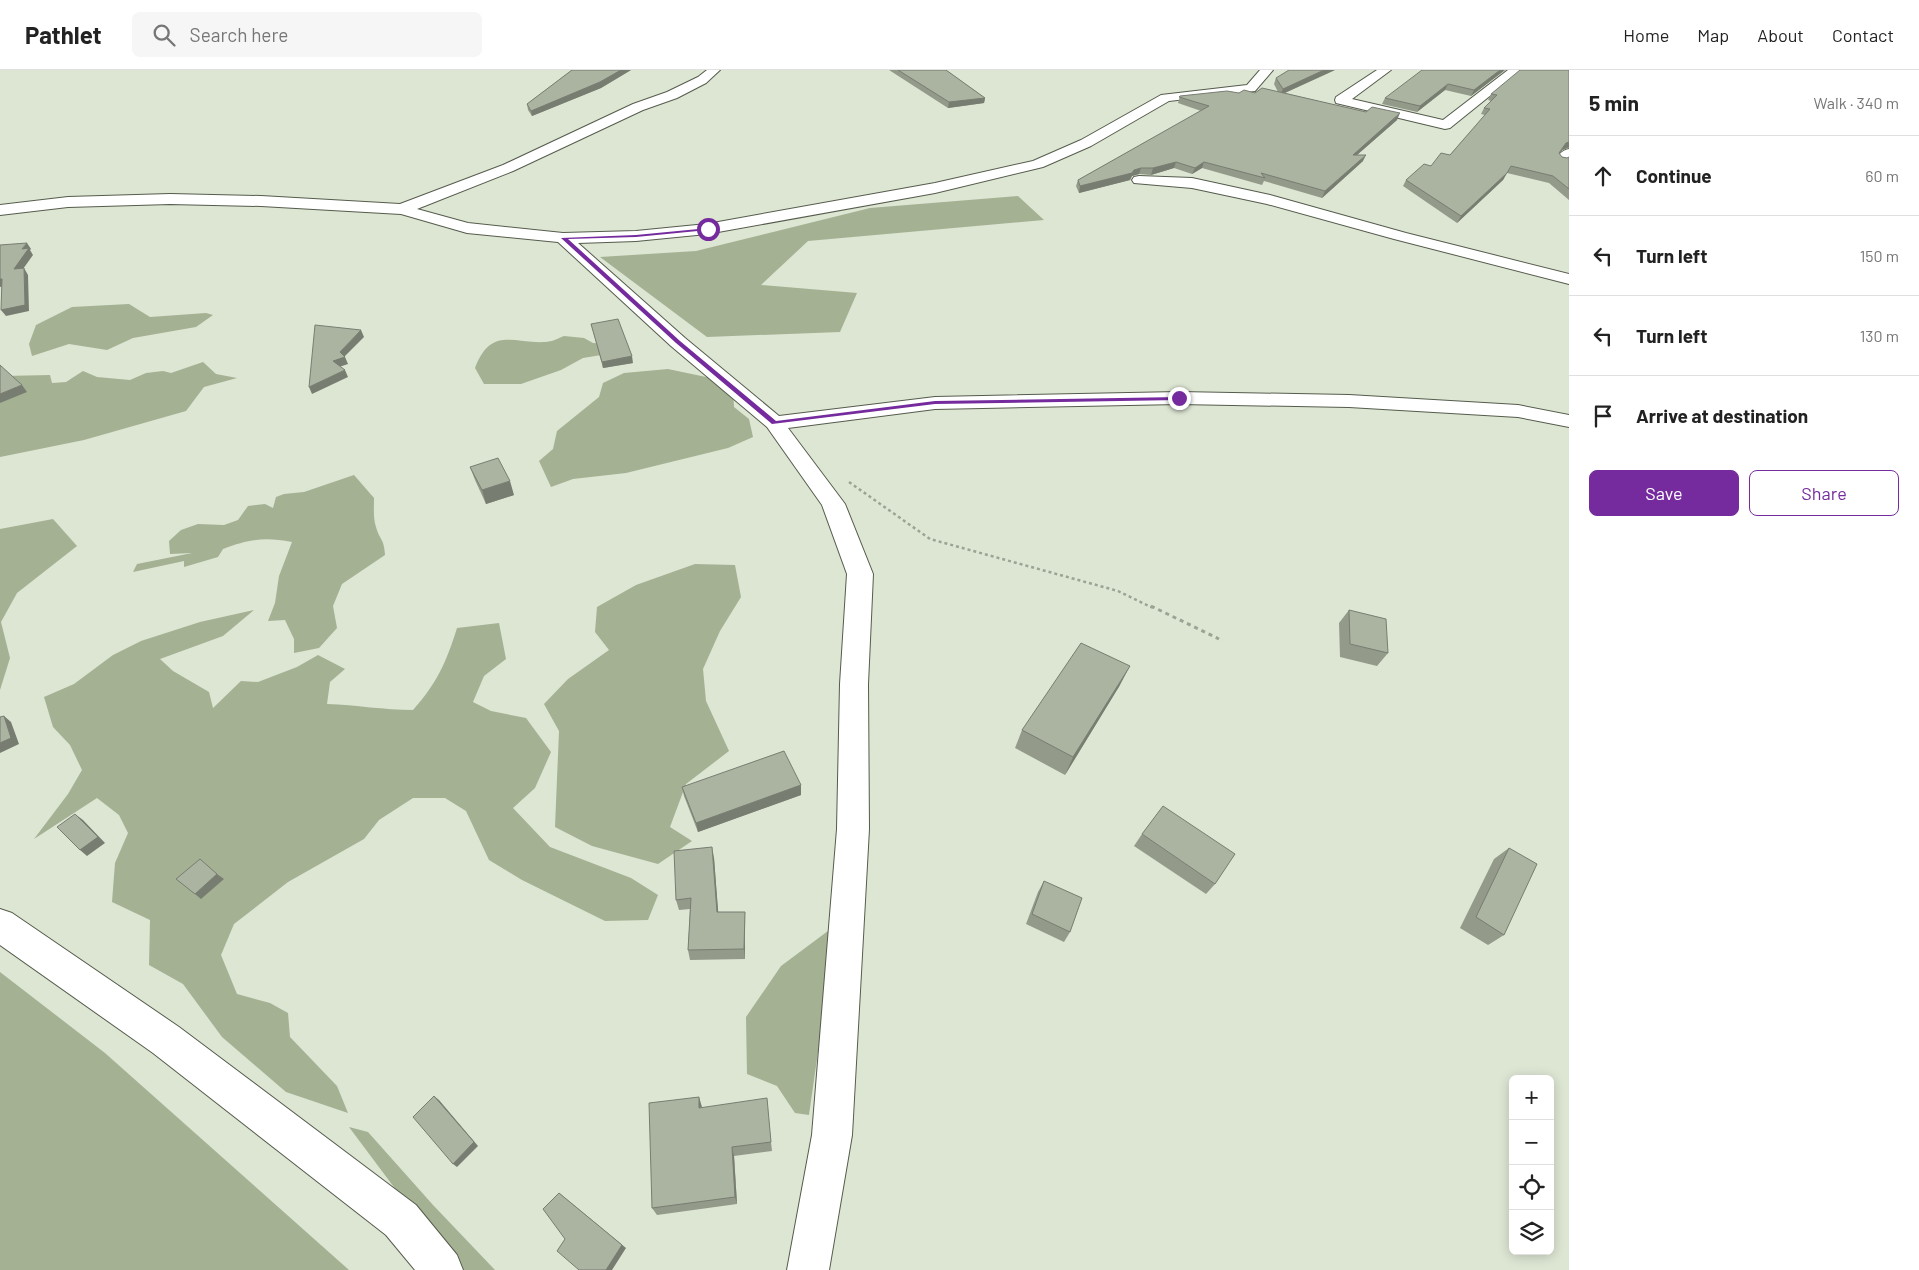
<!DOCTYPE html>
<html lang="en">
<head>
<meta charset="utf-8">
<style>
	body { margin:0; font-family:Barlow,sans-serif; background:#f6f6f6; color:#222 }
	.controls { position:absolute; right:15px; bottom:15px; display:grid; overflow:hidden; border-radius:8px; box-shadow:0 2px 12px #0003 }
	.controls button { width:45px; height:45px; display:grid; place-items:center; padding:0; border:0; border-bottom:1px solid #e0e0e0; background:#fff; color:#222; font:25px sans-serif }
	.stop { position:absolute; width:15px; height:15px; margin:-11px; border:4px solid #752b9d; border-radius:50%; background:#fff }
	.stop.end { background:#752b9d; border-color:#fff; box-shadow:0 1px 5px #0008 }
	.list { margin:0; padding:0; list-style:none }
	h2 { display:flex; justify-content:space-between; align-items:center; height:65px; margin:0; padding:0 20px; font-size:21px }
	h2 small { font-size:16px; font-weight:400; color:#767676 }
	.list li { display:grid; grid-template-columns:32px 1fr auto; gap:15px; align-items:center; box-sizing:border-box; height:80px; padding:0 20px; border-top:1px solid #e0e0e0 }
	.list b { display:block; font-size:19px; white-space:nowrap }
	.list em { font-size:16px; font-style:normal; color:#767676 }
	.actions { display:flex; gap:10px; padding:15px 20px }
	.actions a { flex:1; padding:11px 0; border:1px solid #752b9d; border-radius:8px; text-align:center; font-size:18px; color:#752b9d }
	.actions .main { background:#752b9d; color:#fff }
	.icon { flex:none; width:28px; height:28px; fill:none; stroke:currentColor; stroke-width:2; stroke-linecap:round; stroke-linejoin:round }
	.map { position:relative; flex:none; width:1569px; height:1200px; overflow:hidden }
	header { display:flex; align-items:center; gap:30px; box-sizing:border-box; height:70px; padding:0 25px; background:#fff; border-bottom:1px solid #e0e0e0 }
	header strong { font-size:24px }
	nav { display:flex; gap:28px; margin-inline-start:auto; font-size:18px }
	.search { width:350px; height:45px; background:#f6f6f6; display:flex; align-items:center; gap:12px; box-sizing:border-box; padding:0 18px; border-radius:8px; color:#767676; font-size:19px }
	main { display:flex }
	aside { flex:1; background:#fff }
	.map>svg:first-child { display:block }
	.forest { fill:#a4b193 }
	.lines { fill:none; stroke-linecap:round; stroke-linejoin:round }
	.minor-casing { stroke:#555c4c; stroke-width:2 }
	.path-far1 { stroke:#9ca395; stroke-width:2.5; stroke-dasharray:3 3; stroke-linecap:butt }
	.path { stroke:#9ca395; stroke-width:3; stroke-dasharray:4 4; stroke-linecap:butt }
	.minor { fill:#fff; fill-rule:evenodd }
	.wall { fill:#939a8a }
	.shaded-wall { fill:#787d71 }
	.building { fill:#abb3a1; stroke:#787d71 }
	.route { fill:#752b9d }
</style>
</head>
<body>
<header>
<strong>Pathlet</strong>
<div class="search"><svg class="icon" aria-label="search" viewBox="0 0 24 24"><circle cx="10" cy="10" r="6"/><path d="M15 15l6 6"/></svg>Search here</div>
<nav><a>Home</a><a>Map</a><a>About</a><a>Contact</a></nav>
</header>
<main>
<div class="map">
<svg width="1569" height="1200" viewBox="0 0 1569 1200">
	<rect width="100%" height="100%" fill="#dde5d3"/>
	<!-- forest -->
	<path class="forest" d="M1018,126L1044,150L808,171L761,215L857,223L840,262L707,267L600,187L696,181L870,138Z
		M129,234L150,247L206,243L213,245L196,257L133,268L107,280L69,274L32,286L29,274L36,255L72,237Z
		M564,266L584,268L593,273L614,274L601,285L583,288L561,300L521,314H484L475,298C491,256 514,274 545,272C552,272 559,268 564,266Z
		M203,292L216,304L237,308L204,317L186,341L84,370L0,387V308L4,306L50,305L52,313L66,312L83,301L97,307L130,310L146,303L163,301L171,303Z
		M668,299L706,307L733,320L734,337L749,349L753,367L728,378L626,403L573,409L551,417L539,391L553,379L557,361L599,327L603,313L624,303Z
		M354,405L374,428C374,438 373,448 376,457C380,471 384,468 385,485L342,514L333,536L337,558L319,578L294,583V569L285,550L268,551L275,533L279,506L292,472C265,467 249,469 223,479L218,487L184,497V491L133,502L137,494L192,483L170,484L169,471L181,460L198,454L224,455L238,450L248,436L265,434L273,438L276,427L284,424L304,422Z
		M53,449L77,476L17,523L1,552L10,588L0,620V459Z
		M695,494L735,495L741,527L720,561L703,599L706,631L729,681L686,714L670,757L692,771L658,794L592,776L555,757L559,661L544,634L568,609L609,580L595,562L597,537L636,515Z
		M254,540L223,566L160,589L173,601L209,622L213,638L241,611L258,612L297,597L318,585L345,599L330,612L327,634C356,635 384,640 413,640C437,613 446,593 457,558L499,553L506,589L484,606L473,632L491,641L526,648L551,682L535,718L513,738L550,777L631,808L658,825L648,850L605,851L522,810L489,790L466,741L445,728H413L379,750L364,769L288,812L234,854L221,885L237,924L270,933L288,943L290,967L337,1016L348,1043L286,1022L222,967L183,914L149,895L150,850L112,832L115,793L128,763L119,745L97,728L34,769L68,724L82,700L70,675L53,657L44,627L74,614L113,585L141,571L200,552Z
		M836,855L809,1045L795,1043L777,1016L747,1004L746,947L781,896Z
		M0,902L105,983L349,1200H0Z
		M349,1057L368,1062L433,1135L495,1200H461L426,1160Z"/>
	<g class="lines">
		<defs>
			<path id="minor" d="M707,0H720L706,13L677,28L643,40L513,101L417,139L468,153L563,163L636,161L707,154L935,113L1033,91L1081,70L1161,25L1247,15L1260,0H1273L1255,21L1169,31L1091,76L1043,97L935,123L707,164L636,171L578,173L685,268L779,346L935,327L1179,322L1349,325L1518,335L1569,345V357L1518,347L1349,337L1179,334L935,339L788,358L845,434L873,504L868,614L869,759L852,1065L829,1200H787L812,1065L837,759L840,614L847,504L822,435L767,357L671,276L558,172L467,163L401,144L261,136L170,134L68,137L0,145V135L68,127L170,124L261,126L400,134L503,95L633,34L667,22L698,7Z
				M1377,0H1391L1352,29L1443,50L1508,0H1522L1450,58L1445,59L1336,33L1335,30L1336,27Z
				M1569,79V91L1563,93L1558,92L1556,89C1559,84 1563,80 1569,79Z
				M1139,106L1192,108L1270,125L1406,163L1569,204V214L1394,169L1267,134L1192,118L1134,113L1132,110L1134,107Z
				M0,839L12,843L179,957L416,1135L457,1185L463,1200H415L386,1165L153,983L0,875Z"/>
		</defs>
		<!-- minor casing -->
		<use href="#minor" class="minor-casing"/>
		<!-- path-far1 -->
		<path class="path-far1" d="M849,412L930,469L1118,521L1153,538"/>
		<!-- path -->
		<path class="path" d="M1151,536L1219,569"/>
		<!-- minor -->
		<use href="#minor" class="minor"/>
	</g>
	<!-- wall -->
	<path class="wall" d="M572,0H631L601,18L532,46L528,40L527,34Z
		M889,0H946L985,28L984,33L948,38Z
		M1335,0L1285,23L1397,50L1357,85L1363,91L1322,128L1264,111L1262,115L1202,98L1192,104L1174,98L1151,105L1139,104L1132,106L1130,110L1079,123L1076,116L1078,110L1201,41L1178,33L1180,26L1278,22L1274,14L1276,8Z
		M1505,0L1471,26L1445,20L1417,42L1382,34L1385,28Z
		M1569,0V78L1562,80L1559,84L1562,87L1567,88L1569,87V130L1549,113L1507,103L1503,110L1457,153L1403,116L1406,110L1450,85L1485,45L1481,44L1484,38L1491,31L1488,30L1491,24Z
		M591,254L633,293L603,298Z
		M470,397L514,425L486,434L475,410Z
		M1349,540L1388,583L1377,596L1340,587L1339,553Z
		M1120,615L1065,705L1015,678L1022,660Z
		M801,715V725L698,762L684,726L682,717Z
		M1142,764L1215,814L1206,824L1134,776Z
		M1509,778L1504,865L1488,875L1460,858L1494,789Z
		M714,788L718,842H745V889L690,890L688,880L690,839L679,840L676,830Z
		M1044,811L1070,862L1064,872L1026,854L1038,822Z
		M702,1037L771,1072L772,1081L734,1086L737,1134L657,1145L652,1138Z"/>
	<!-- shaded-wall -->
	<path class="shaded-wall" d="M621,0H631L601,18L532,46L531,41Z
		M1324,0H1335L1280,25L1283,19Z
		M1500,0H1505L1471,26L1474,20Z
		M1448,14L1445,20L1417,42L1420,36Z
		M985,28L984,33L948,38L949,32Z
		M1400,43L1397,50L1350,91L1353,85Z
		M1569,72V77L1562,80L1554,90L1566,73Z
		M1366,85L1363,91L1322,128L1325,121Z
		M1176,92L1174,98L1151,105L1153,98Z
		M1204,92L1202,98L1192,104L1195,98Z
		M1141,98L1139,104L1132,106L1130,110L1079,123L1080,116Z
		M1507,103L1503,110L1457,153L1461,146Z
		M27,173L31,179L30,180L33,185L18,206L14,199L22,179Z
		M24,198L28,205L29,241L6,246L1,240Z
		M0,209H2L7,215L0,217Z
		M361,260L364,267L344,287H345L348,294L336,298L333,291L340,282Z
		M632,286L633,293L603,298L602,292Z
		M345,300L348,307L312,324L309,317Z
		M22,315L27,322L0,333V324Z
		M510,411L514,425L486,434L482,420Z
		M1130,596L1120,615L1065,705L1073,687Z
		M4,646L11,652L19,674L0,683V673Z
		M801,715V725L698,762L696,753Z
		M75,744L83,750L105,773L87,786L80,780Z
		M712,777L714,788L719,852L717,842Z
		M217,804L224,809L201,829L195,824Z
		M745,842V889L744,879Z
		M434,1026L439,1030L478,1076L457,1097L453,1094Z
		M699,1027L702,1037L699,1038Z
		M732,1077L734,1086L737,1134L735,1127Z
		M559,1123L626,1178L612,1200H606Z"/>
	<!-- building -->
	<path class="building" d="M572,0H621L600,12L531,41L527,34Z
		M898,0H946L985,28L949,32Z
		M1289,0H1324L1283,19L1276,8Z
		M1422,0H1500L1474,20L1448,14L1420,36L1385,28Z
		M1520,0H1569V72L1566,73L1559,83L1562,87L1567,88L1569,87V119L1553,106L1511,96L1507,103L1461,146L1406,110L1424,94L1431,96L1441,83L1450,85L1490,39L1484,38L1497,25L1491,24Z
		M1262,18L1366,42L1372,37L1400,43L1353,85H1366L1325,121L1261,103L1265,108L1204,92L1195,98L1176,92L1153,98H1141L1134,100L1132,103L1080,116L1078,110L1209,36L1179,27L1180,26L1227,21L1239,23L1244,20L1255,23Z
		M27,173L22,179L29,178L14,199L24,198L25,235L1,240L2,209H0V175Z
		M618,249L632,286L602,292L591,254Z
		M315,255L361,260L340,282L345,287L333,291L345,300L309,317Z
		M0,295L22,315L0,324Z
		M498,388L510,411L482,420L470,397Z
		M1349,540L1386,549L1388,583L1350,574Z
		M1081,573L1130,596L1073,687L1022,660Z
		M4,646L11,668L0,673V647Z
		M784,681L801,715L696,753L682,717Z
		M1163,736L1235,784L1215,814L1142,764Z
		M75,744L98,767L80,780L57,757Z
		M712,777L717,842H745L744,879L688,880L691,828L676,830L674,781Z
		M1509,778L1537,794L1504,865L1476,847Z
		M200,789L217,804L195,824L176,809Z
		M1044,811L1082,828L1070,862L1032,844Z
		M434,1026L474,1072L453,1094L413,1047Z
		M699,1027V1038L767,1028L771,1072L732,1077L735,1127L652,1138L649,1033Z
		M559,1123L622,1175L606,1200H579L557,1181L565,1169L543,1139Z"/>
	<!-- route -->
	<path class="route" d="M709,158L708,160L636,167L568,169L680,271L776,351L935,331L1179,327L1182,328L1179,330L935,334L772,354L676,273L561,168L636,165Z"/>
</svg>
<div class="controls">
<button>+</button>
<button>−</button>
<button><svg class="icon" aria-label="locate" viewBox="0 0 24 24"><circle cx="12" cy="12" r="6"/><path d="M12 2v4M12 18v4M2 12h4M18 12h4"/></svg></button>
<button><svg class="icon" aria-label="layers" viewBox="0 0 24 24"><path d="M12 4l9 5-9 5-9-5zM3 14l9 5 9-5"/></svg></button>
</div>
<div class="stop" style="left:708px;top:159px"></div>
<div class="stop end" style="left:1179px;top:328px"></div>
</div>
<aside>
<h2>5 min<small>Walk · 340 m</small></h2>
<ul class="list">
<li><svg class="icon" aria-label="ahead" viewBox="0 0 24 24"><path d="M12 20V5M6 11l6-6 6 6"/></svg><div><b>Continue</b></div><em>60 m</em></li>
<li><svg class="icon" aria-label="left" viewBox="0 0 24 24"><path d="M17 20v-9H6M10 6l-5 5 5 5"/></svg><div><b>Turn left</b></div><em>150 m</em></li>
<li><svg class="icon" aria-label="left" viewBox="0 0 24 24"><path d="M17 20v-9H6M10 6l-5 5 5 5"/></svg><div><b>Turn left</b></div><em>130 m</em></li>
<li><svg class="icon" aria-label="arrive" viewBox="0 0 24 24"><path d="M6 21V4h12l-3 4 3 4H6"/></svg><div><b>Arrive at destination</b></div></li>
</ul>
<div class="actions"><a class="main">Save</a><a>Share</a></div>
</aside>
</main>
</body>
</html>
